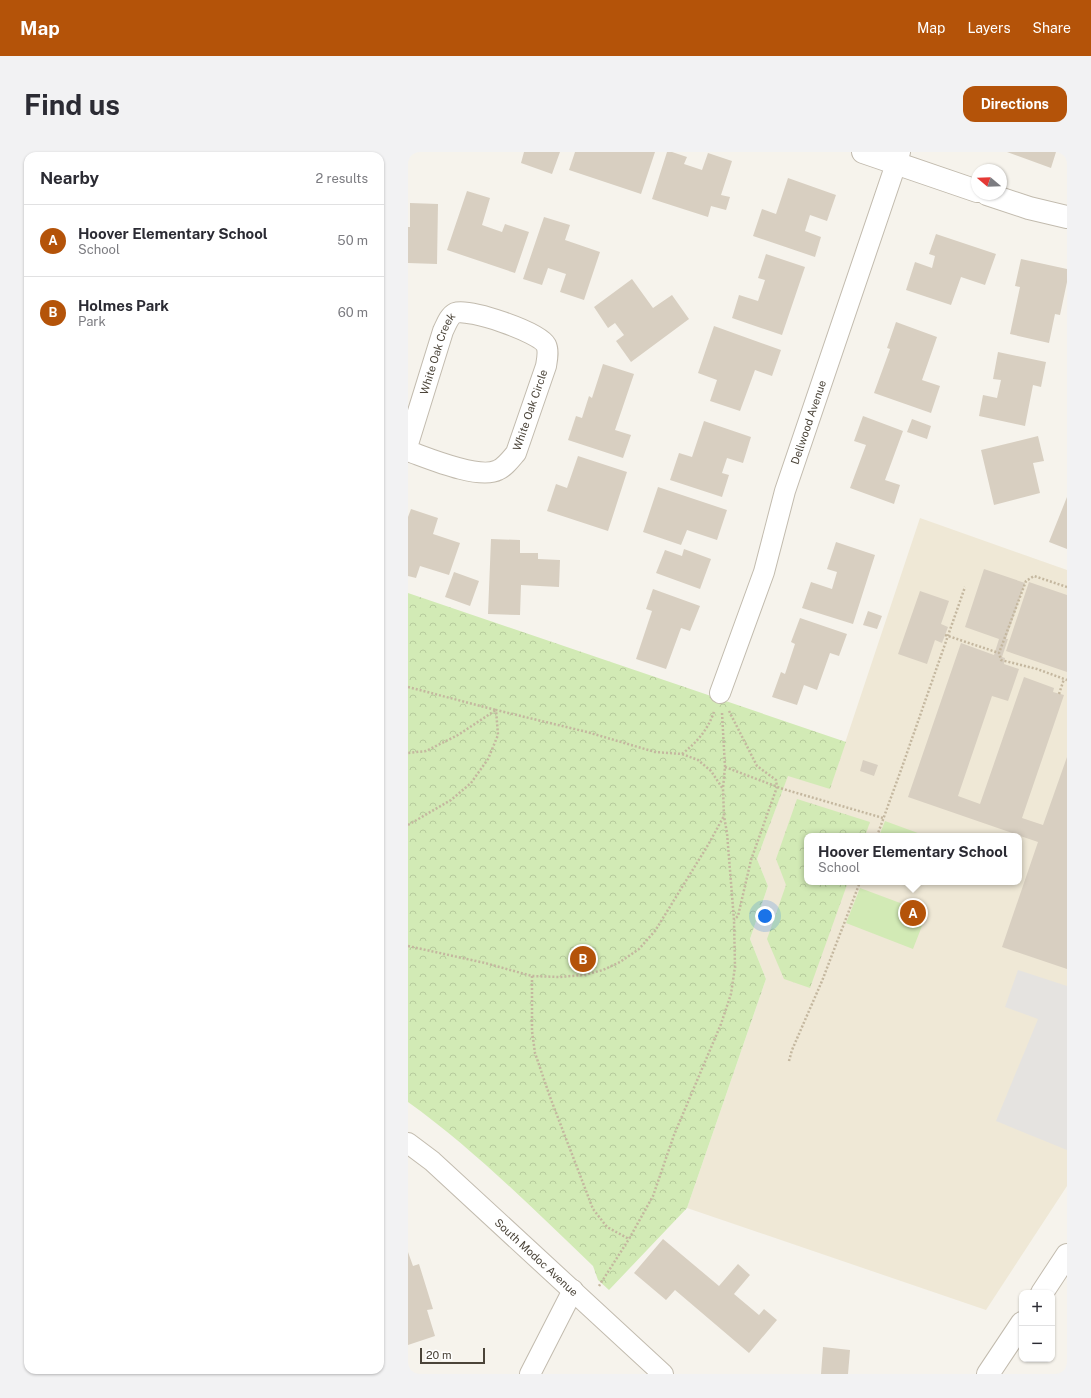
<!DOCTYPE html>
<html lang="en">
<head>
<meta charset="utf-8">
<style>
	body { margin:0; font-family:"Public Sans",sans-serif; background:#f2f2f3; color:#2b2b33 }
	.controls { position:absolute; right:12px; bottom:12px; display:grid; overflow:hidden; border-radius:8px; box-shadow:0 1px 3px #0004 }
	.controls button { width:36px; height:36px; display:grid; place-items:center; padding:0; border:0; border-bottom:1px solid #e1e1e2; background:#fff; color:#2b2b33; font:20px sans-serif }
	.compass { position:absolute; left:563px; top:12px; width:36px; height:36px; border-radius:50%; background:#fff; box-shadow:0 1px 3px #0004; rotate:289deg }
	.scale { position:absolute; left:12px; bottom:10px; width:65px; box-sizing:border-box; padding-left:4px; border:2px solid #4b4439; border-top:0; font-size:11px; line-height:14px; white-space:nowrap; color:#4b4439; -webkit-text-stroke:3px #fff; paint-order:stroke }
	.you { position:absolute; left:357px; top:764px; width:14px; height:14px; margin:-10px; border:3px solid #fff; border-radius:50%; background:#1a73e8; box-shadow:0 0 0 6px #1a73e833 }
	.badge { display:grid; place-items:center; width:26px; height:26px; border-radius:50%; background:#b45309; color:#fff; font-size:13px; font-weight:700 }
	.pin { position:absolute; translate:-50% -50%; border:2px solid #fff; box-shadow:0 1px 4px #0006 }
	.popup { position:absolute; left:396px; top:681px; width:218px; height:52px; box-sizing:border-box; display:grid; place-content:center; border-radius:8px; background:#fff; filter:drop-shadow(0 1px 3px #0005); font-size:13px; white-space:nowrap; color:#7c7c81 }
	.popup b { font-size:15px; color:#2b2b33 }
	.popup::after { content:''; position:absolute; left:50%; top:100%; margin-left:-8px; border:8px solid transparent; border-top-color:#fff }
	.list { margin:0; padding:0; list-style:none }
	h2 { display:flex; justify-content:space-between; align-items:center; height:52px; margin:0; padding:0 16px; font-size:17px }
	h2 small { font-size:13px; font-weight:400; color:#7c7c81 }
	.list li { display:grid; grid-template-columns:26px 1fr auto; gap:12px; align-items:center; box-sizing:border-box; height:72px; padding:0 16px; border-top:1px solid #e1e1e2 }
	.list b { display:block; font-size:15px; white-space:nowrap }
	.list p { margin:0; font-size:13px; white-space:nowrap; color:#7c7c81 }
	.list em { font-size:13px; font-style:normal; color:#7c7c81 }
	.map { position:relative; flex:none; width:659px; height:1222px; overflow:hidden; border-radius:12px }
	header { display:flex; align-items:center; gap:24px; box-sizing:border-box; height:56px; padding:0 20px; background:#b45309; color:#fff }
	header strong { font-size:19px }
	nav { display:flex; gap:22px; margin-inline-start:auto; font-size:14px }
	.intro { display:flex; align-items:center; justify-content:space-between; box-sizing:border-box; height:96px; padding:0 24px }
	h1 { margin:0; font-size:28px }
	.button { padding:10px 18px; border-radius:12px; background:#b45309; color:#fff; font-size:14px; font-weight:700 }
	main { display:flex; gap:24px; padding:0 24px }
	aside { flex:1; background:#fff; border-radius:12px; box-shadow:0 1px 3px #0004 }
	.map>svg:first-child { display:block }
	.education { fill:#efe8d6; fill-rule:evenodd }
	.forest { fill:url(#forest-crowns) }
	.pitch { fill:#d2eab5 }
	.parking { fill:#e5e3e0 }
	.building { fill:#d8cfc1 }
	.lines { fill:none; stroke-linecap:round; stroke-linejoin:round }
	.minor-casing { stroke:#c2bbae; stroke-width:22 }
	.tertiary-casing { stroke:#c2bbae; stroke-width:24 }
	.path { stroke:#c4b79f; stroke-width:2.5; stroke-dasharray:2 2; stroke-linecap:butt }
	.minor { stroke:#fff; stroke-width:20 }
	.tertiary { stroke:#fff; stroke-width:22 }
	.labels { text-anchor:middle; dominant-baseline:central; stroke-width:3.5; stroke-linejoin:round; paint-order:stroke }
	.street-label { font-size:11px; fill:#4b4439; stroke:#fff }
</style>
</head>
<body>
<header>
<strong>Map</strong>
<nav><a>Map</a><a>Layers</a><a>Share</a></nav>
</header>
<div class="intro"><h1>Find us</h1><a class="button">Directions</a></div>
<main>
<aside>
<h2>Nearby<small>2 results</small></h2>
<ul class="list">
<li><span class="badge">A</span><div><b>Hoover Elementary School</b><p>School</p></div><em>50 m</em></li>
<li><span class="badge">B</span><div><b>Holmes Park</b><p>Park</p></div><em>60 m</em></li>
</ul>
</aside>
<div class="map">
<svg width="659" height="1222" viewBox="0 0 659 1222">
	<defs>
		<pattern id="forest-crowns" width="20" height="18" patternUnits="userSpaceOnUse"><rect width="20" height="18" fill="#d2eab5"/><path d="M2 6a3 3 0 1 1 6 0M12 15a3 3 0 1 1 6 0" fill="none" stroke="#b6ca9c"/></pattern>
	</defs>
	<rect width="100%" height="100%" fill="#f6f3ec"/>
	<!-- education -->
	<path class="education" d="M512,366L659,418V1034L578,1158L279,1056L358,827L342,787L360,734L349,707L380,623L422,636ZM399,684H611V730H399Z"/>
	<!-- forest -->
	<path class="forest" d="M0,441L438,590L422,637L380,624L349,707L360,734L342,787L358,827L279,1056L201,1138L190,1128L185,1114C125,1057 67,998 0,950Z
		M389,647L462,670L457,684H399V730H440L402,836L376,827L359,787L378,733L368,707Z"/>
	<!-- pitch -->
	<path class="pitch" d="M477,669L518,684H471Z
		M452,736L519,761L505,797L438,771Z"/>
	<!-- parking -->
	<path class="parking" d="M610,818L659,834V998L588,969L630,867L597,855Z"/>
	<!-- building -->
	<path class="building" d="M116,0H152L144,22L113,11Z
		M167,0H247L233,42L161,18Z
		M259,0H264L279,5L276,12L294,18L300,1L324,9L313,43L322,45L318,58L303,54L300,65L244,47Z
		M599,0H648L643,16Z
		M380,26L428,43L419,69L402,63L397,79L413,85L407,105L345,84L354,57L368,62Z
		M59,39L82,46L74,73L94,80L97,72L121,80L107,121L39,98Z
		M2,51L30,52L29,112L0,111V75H2Z
		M136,65L162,73L157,88L192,100L176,148L152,140L158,122L140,116L134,133L115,127Z
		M528,82L588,102L577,133L553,125L543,153L498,138L507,110L524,116L527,104L521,102Z
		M358,102L397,115L374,183L324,166L331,143L350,149L357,128L350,126Z
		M613,107L659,117V130L652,163L647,162L641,191L602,182L612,135L607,134Z
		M224,127L245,156L264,143L281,167L223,210L208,189L216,183L207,171L200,176L186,155Z
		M488,170L529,185L514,228L532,234L523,261L466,241L482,197L479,196Z
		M306,174L373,198L364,224L347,218L332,259L302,249L309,228L290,221Z
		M590,200L638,210L633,235L625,233L617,274L571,264L575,243L589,246L593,228L585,227Z
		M195,212L226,222L207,278L223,283L215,306L160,288L168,264L174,266L181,244L184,246Z
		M455,264L495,279L477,328L492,333L486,352L442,336L458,293L446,289Z
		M504,267L523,274L519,287L499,280Z
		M296,269L343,285L335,311L319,306L314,321L321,323L314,345L262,328L271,301L284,305Z
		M630,284L636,309L625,311L632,341L586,353L573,298Z
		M170,304L219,320L200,379L139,359L148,332L159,336Z
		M250,335L319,358L309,388L279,378L273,393L235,380Z
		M659,345V397L641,390Z
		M3,357L30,366L25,382L52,391L41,423L12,414L8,426L0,424V365Z
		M83,387L112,388V401H130V407L152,408L151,435L113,433L112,463L80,462Z
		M428,390L467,403L445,472L394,456L403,430L424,437L429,420L419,417Z
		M276,397L303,407L292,437L248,421L257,398L274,404Z
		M576,417L617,431L598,487H600L594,505L597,506L596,512L611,517L600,549L584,544L550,644L572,652L616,525L646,536L645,540L656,543L614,666L635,673L659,605V817L594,795L630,690L500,645L553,491L586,503L591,487L557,475Z
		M46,420L71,429L62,454L37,445Z
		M621,430L659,443V520L598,499Z
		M245,437L292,454L282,479L273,476L258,517L228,507L244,459L238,457Z
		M512,439L541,449L533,472L540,475L534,491L527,488L519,512L490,502Z
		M460,459L474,464L469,477L455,473Z
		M392,466L439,482L431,504L422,501L409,538L396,533L389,553L364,545L373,520L377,522L387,492L383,490Z
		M455,608L470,613L466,624L452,619Z
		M255,1087L311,1134L330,1112L342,1123L326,1142L351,1163L356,1157L369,1168L341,1201L267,1138L258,1148L226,1121Z
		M0,1100L5,1114L11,1112L25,1157L19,1158L27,1184L0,1193Z
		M415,1195L442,1198L440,1222H413Z"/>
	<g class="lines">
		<defs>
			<g id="minor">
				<path id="s1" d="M0,292L35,179C38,173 41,164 47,161C61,156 131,180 138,193C141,199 139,208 138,214L108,301C102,308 97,315 90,318C71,328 20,306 0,299"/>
				<path id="s2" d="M312,541L356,420L377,339L492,0"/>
				<path id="s3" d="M0,991L24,1009L255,1222"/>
				<path d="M122,1222L165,1138"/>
			</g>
			<path id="tertiary" d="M455,0L569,39
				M579,42L621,56L659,65
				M634,1141L659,1103
				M580,1222L614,1171"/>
		</defs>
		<!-- minor casing -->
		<use href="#minor" class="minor-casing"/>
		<!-- tertiary casing -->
		<use href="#tertiary" class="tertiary-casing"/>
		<!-- path -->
		<path class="path" d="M659,435L626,424L618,429L591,501L593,508L629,517L659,528
			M537,483L591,501
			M0,535L88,558L50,583L18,599L0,601
			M651,542L656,527
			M321,559L349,614L368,628L369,635L343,708L330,764L326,768
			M314,561L317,615L315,636
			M317,615L375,637L475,666
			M0,673L43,648L63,631L80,607L90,583L88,558L179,580L247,600L274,602C289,590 299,579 306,560
			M469,684L493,618L557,435
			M0,794L77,811L124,824L151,825L176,823L195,818L212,810L231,797L247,779L300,693L316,664L315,637L303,619L290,608L274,602
			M124,824V879L127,901L142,945L185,1057L199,1075L221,1087L245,1044L266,983L313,872L323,842L327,815L326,768L319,681L316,664
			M381,909L384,898L414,829L452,730
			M191,1134L221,1087"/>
		<!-- minor -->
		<use href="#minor" class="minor"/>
		<!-- tertiary -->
		<use href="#tertiary" class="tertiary"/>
	</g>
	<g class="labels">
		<!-- street labels -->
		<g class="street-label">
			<text stroke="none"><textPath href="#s1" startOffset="95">White Oak Creek</textPath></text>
			<text transform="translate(122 258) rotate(-71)">White Oak Circle</text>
			<text stroke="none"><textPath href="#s2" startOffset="285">Dellwood Avenue</textPath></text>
			<text stroke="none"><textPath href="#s3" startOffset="172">South Modoc Avenue</textPath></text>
		</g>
	</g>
</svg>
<div class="controls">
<button>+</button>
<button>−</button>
</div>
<svg class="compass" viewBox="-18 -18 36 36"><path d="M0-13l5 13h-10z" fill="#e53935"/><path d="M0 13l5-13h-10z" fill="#7c7c81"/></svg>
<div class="scale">20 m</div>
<div class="you"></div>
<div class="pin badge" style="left:505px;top:761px">A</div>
<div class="popup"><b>Hoover Elementary School</b>School</div>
<div class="pin badge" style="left:175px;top:807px">B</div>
</div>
</main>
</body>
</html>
